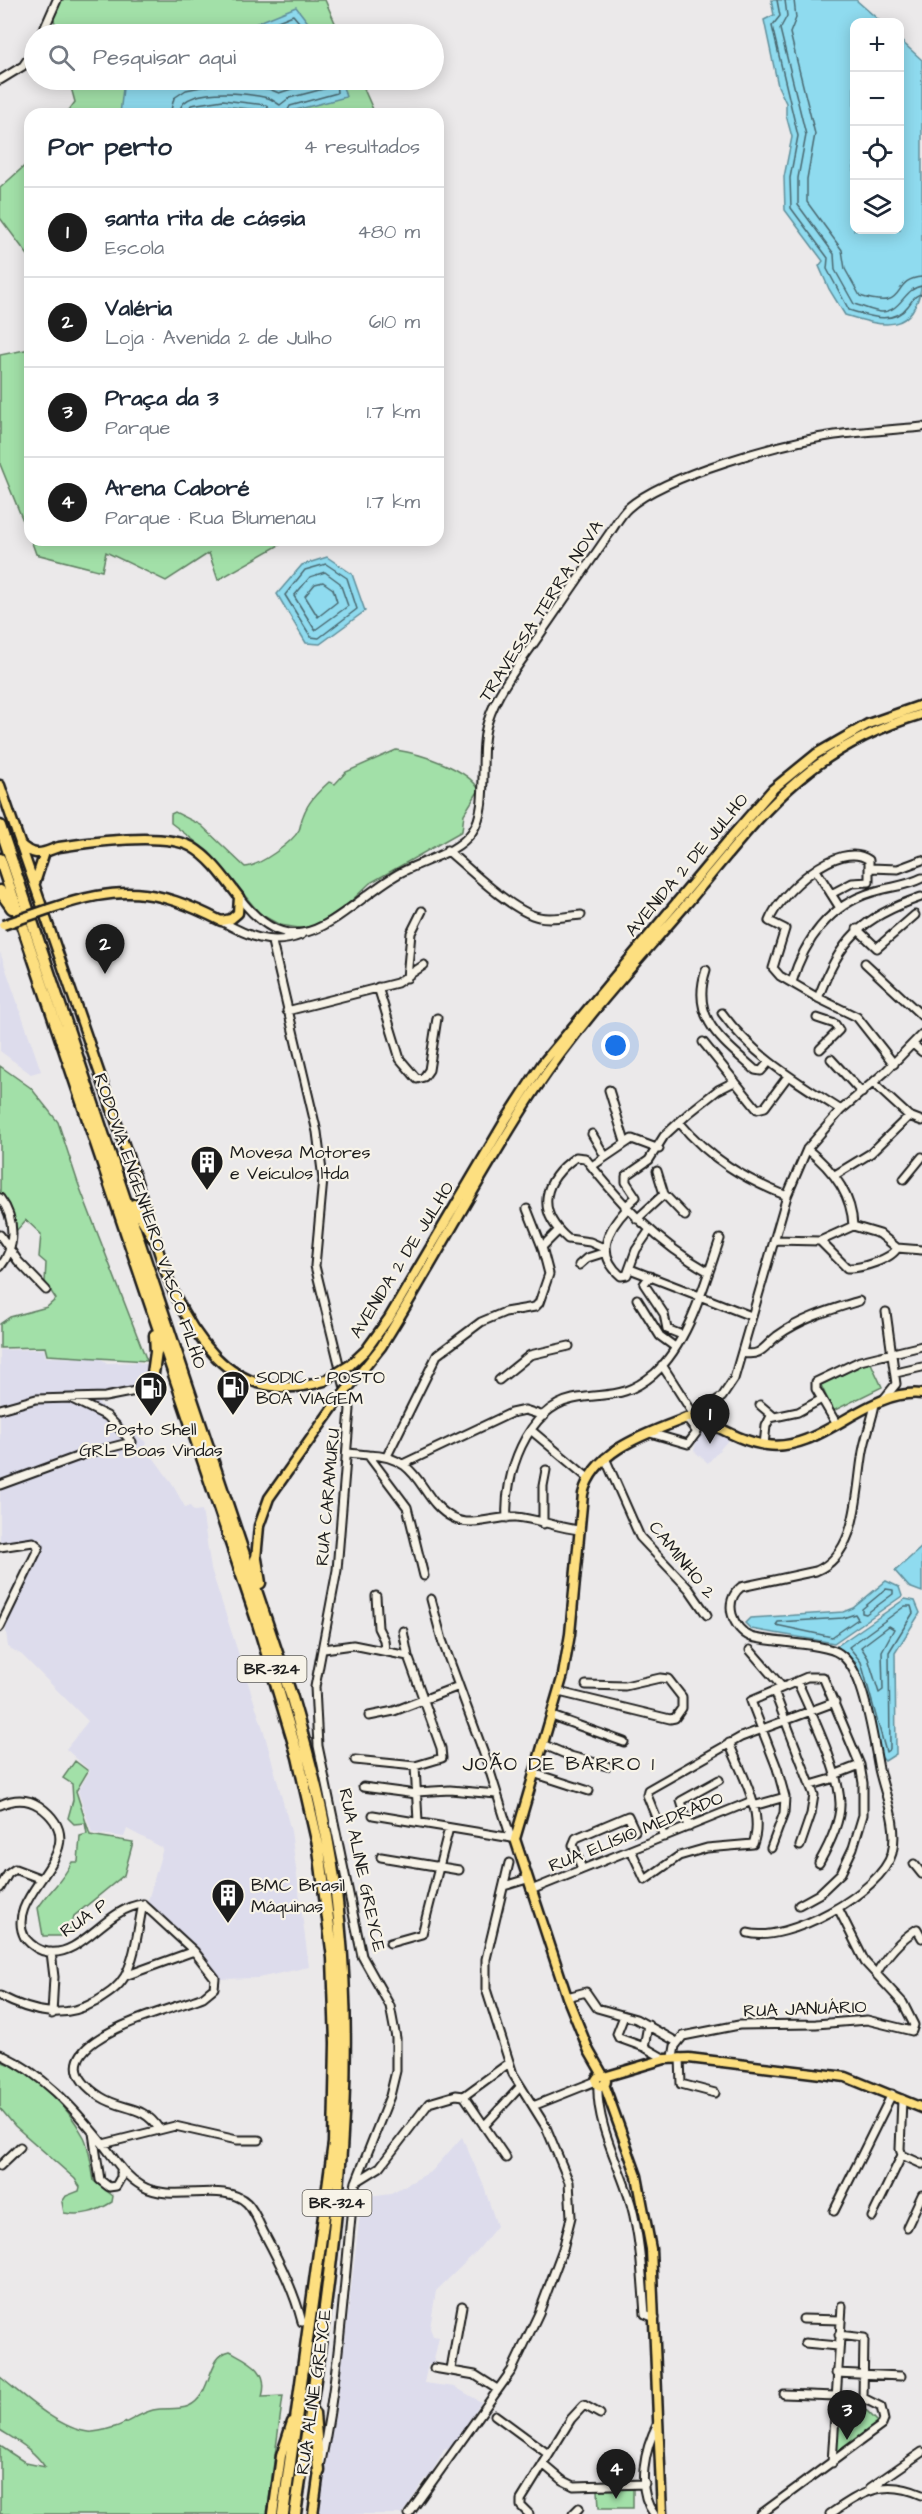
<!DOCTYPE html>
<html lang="pt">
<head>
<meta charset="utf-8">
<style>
	body { margin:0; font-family:"Architects Daughter",sans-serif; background:#f6f6f7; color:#1f2937 }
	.controls { position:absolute; right:18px; top:18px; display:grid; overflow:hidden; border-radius:12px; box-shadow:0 3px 15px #0003 }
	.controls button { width:54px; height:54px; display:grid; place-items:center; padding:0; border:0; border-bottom:2px solid #e0e1e3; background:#fff; color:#1f2937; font:30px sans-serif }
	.you { position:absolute; left:616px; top:1046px; width:21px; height:21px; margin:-15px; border:4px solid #fff; border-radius:50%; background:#1a73e8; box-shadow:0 0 0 9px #1a73e833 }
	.badge { display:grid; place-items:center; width:39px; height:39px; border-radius:50%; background:#1c1c1c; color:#fff; font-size:20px; font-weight:700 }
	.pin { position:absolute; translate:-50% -50px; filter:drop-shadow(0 2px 3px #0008) }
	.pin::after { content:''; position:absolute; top:32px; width:21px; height:18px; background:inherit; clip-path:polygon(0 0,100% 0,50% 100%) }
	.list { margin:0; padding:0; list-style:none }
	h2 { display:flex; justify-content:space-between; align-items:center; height:78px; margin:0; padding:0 24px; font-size:26px }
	h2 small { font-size:20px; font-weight:400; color:#747a83 }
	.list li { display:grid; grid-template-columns:39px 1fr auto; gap:18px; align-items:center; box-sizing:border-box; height:90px; padding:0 24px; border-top:2px solid #e0e1e3 }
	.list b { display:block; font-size:22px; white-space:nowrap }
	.list p { margin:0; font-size:20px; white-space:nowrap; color:#747a83 }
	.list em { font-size:20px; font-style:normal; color:#747a83 }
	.icon { flex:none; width:33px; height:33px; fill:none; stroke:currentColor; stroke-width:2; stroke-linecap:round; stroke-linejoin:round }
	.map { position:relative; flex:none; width:922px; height:2514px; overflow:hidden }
	.search { position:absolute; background:#fff; box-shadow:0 3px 15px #0003; left:24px; top:24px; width:420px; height:66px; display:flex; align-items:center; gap:15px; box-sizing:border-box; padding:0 21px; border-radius:33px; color:#747a83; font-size:22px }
	.panel { position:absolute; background:#fff; box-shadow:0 3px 15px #0003; left:24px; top:108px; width:420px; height:438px; border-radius:18px }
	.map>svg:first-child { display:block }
	.built { fill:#dddcec }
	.green { fill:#a2e0a8; stroke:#5f7e62; stroke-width:1.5 }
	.water { fill:#8fdbef; stroke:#618f9b; stroke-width:1.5 }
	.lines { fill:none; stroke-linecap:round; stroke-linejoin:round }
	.shore { stroke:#4a6870; stroke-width:1.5 }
	.minor-casing { stroke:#1c1c1c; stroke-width:11 }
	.major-casing { stroke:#1c1c1c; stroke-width:13 }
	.highway-casing { stroke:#1c1c1c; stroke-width:15 }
	.minor { stroke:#f7f3e8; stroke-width:7 }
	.major { stroke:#fddf80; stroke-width:8 }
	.highway { stroke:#fddf80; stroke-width:10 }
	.major-bridge-casing { stroke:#1c1c1c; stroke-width:13; stroke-linecap:butt }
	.major-bridge { stroke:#fddf80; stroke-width:8 }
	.labels { text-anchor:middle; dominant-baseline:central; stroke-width:4.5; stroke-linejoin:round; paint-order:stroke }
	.shield { fill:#f7f3e8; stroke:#5e5c59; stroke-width:1.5 }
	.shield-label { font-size:16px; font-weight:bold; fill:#1c1c1c }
	.street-label { font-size:18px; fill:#1c1c1c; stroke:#f7f3e8 }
	.poi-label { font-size:18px; fill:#1c1c1c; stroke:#f7f3e8; text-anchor:start }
	.neighbourhood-label { font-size:20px; letter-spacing:1.5px; fill:#1c1c1c; stroke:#f7f3e8 }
</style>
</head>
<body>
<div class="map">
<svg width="922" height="2514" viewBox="0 0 922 2514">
	<rect width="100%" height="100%" fill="#ebe9ea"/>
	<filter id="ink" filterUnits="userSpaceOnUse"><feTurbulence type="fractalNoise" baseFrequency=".0167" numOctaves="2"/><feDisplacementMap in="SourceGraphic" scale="12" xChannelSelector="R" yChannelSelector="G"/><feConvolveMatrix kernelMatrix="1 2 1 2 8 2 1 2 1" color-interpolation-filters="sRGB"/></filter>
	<g filter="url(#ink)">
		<!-- built -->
		<path class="built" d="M0,952L41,1071L31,1074L0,1051Z
			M44,1349L46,1357L100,1358L107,1363L138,1362L149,1365V1385L113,1393L114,1399L97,1402L147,1443L145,1446L171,1482L185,1507L190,1506L194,1511L202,1510L211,1569L264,1732L291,1831L309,1967L258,1978L220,1979L199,1949L147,1904L163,1848L127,1829L124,1837L92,1833L78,1791L90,1771L66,1749L88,1721L22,1655L8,1647L5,1624L42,1549L43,1539L0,1544V1350Z
			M700,1423L730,1438L708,1463L694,1451Z
			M462,2137L483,2184L497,2226L477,2251L436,2291L430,2328L433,2336L439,2337L433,2364H428L424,2383L455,2387L481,2402L451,2451L445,2448L429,2478H426L402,2514H318L329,2443L336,2413L362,2197L391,2193L432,2171Z"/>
		<!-- green -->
		<path class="green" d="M61,0H325L340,34H58L53,16Z
			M69,80H360L375,114H66L75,102Z
			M30,161V258L0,218V188Z
			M30,349V538L0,464V355Z
			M31,540H288L218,580L209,553L166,581L106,552L102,571L36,554Z
			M396,750C419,753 469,769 479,790L464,814L462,831L370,883L346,906L314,927L299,928L280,925L260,914L209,852L171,823V814L175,812L201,825L245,867C259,866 292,843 299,830C301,826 301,820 303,816C308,802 317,793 329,782L335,784L346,772Z
			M0,1066L31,1088L58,1122L78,1183L147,1361L47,1355L45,1347L0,1348V1324L10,1317L47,1307L56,1299L45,1282L46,1263L39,1257L41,1234L26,1220L16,1231L10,1207L0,1194Z
			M870,1361L882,1387L833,1411L821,1385Z
			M75,1761L88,1771L76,1791L90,1835L133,1842L124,1875L74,1916L70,1930L60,1936H43L38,1908C50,1890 62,1882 72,1862H78L80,1836L87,1834L85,1823L74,1824L68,1818L73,1800L72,1784L63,1778Z
			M0,2061C36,2073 66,2104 84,2137C89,2146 92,2170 94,2181L113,2196L112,2202C96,2212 83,2216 64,2213L62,2202L66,2196L79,2191L80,2187L75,2179L15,2126L0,2108Z
			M230,2351C250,2362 270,2370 262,2397L283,2396L267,2514H0V2446L26,2463L45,2467C34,2450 17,2441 0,2430V2377C23,2395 59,2429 88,2432C96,2433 108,2429 115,2427C128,2423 140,2413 153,2410C170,2406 186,2414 199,2398C211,2384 210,2355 230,2351Z
			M838,2411H867L878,2422L875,2428L840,2453L836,2452Z
			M633,2489V2508H599L598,2490Z"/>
		<!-- water -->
		<path class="water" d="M771,0H856L881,22H854V230H900V40L922,60V284C913,335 884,327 845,315L829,289L819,266L823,261L785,210L784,177L792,137L786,115V103L778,86L764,20L774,15Z
			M296,7L317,34H237L242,29Z
			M124,80H341L346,97L284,113L224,106L176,114H120Z
			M327,557L352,574L365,611L320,644L306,643L277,594L302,565Z
			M922,1547V1592L909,1587L895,1571Z
			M886,1581L899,1587L902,1596L834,1643L751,1629L745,1623L750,1618L843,1612L853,1608Z
			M905,1599L915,1601L920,1613L895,1653L896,1754L885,1761L879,1755L856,1663L837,1646Z"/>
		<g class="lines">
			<!-- shore -->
			<path class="shore" d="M777,0L780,16L772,26L798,136L790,178L791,208L828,258L827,269L849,310C869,316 893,326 908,306C913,300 914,295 922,294
				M785,0L787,16L780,29L806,135L798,178V205L834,254L835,270L854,304C862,306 874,312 882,312C902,311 904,288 922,286
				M794,0L796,18L790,33L815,134L807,179V202L842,250L845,269L860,296C911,312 888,279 922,277
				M245,34L293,15L309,34
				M170,114L174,98L186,90L221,83L269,89L279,93L319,80
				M179,114C180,85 248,93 268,98C272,99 276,103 280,105L289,98L327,88L328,80
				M186,114L191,105L223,100L266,105L272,114
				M286,114L290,106L337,93L336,80
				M326,564L347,578L357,609L319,638L311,637L285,595L305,570Z
				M325,572L340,583L348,606L315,630L294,596L310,577Z
				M323,582L333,589L337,602L318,617L305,596L315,584Z
				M886,1589L893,1590V1594L866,1614L862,1613V1609Z
				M905,1606H911L913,1613L889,1652L890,1749L886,1752L861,1662L849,1647Z
				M855,1614L858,1619L832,1637L776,1625L778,1622L843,1618Z
				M889,1626L894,1629L882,1651L883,1690L879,1693L868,1658L861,1647Z"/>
			<defs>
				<path id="minor" d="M42,34L57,0
					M0,80L23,66L34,50
					M447,850C468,868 513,912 539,917C552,920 568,916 581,915
					M870,868L898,869L922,860
					M816,870L840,908
					M831,894L852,883L869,882V860C839,838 779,894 769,921L785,929L773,968L780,976L818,998L857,1017L894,1064
					M239,897C298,976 341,907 398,874C420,861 457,854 472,832C491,805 477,754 488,721C497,692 517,667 534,643C559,607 584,570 609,534C615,526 620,515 628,508C665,475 784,442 835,435C864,431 893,430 922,427
					M221,921C248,936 271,947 301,935
					M857,929L877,948L915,915
					M272,942L317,1132L323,1179L315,1266L350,1409L337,1570L315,1687L318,1746L362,1956L390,2006L396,2038V2071L390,2096L356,2182L353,2196C344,2286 339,2374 321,2462
					M865,963L922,1016
					M706,970C690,1019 722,1040 755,1070L761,1071L768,1063
					M407,978L411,933L422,911
					M792,982C804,941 829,905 873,892C891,886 904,887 922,878
					M378,987L400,1059L417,1079L424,1077L429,1070L437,1018
					M818,998C841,939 860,918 921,897
					M287,1011L397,983L424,965
					M722,1013C754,1057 796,1081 841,1110
					M817,1018L835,1024L839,1030L820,1049
					M703,1042L757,1109L765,1107L788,1076
					M913,1044L922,1052
					M831,1059L862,1093
					M873,1083L909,1116L922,1121
					M609,1090L625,1142
					M679,1122C709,1158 744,1179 787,1196
					M592,1134L605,1156
					M592,1166L632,1139L659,1149
					M657,1171L664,1194L685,1216
					M835,1175L871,1153L909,1116
					M904,1179L922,1157
					M0,1198C16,1219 16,1248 0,1267
					M625,1207L636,1197L626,1182V1176L649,1160L664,1136L689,1113L718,1090L734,1082
					M627,1209C607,1230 595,1254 621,1276L627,1275L636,1250L649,1231
					M637,1219L664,1194
					M853,1226L880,1234L897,1248
					M0,1235L18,1261L46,1290
					M774,1240L820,1241L853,1226C852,1194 831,1168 807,1149
					M820,1241L847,1268C860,1269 892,1259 897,1248
					M542,1247L559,1230
					M897,1248L922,1250
					M606,1249L590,1242L568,1239C534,1210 544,1180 576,1157L585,1158C623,1206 656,1242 709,1272
					M579,1265L587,1258L606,1252
					M630,1269L751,1316
					M650,1276L644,1284L664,1314L667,1329L682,1335
					M637,1299L660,1336L675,1347
					M742,1353C762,1357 764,1346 777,1336C802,1318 830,1310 859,1301
					M662,1365L694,1415L722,1397L734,1379L787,1196L807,1149L841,1110L885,1072L922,1034
					M896,1373L922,1367
					M499,1380L530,1355L569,1346
					M883,1400L896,1384L886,1312
					M760,1405L773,1416
					M0,1409L36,1399L105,1397L151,1388
					M836,1423L816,1389V1382L860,1361L922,1346
					M532,1431L588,1478
					M650,1433L688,1444L697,1432L686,1418
					M764,1445L766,1426L770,1418L798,1412L822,1399
					M348,1453L368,1455L407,1507L424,1576
					M368,1455C424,1456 417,1499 453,1518C472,1528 495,1516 516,1517C538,1519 558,1528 580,1530
					M387,1456L437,1355L481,1322L505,1312L535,1307L539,1303L549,1274L542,1247L527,1209
					M605,1458L640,1537L689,1589L707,1615
					M403,1464L511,1413L525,1410L544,1416
					M0,1485L85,1454L132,1442L107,1416L72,1399
					M507,1518C504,1476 526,1409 573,1399C607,1392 623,1400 654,1374C689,1343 705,1282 720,1239
					M543,1524V1486L546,1470
					M0,1547L33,1542L39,1547L0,1627
					M376,1596L378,1628L384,1640L385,1650
					M431,1599L442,1640L487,1762L511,1838
					M324,1649L353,1645L408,1656
					M750,1650L782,1687
					M797,1681C811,1713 839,1769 840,1803C841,1822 828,1847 819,1863
					M774,1691L814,1795L811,1814L800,1846
					M559,1692L670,1719L675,1718L682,1708V1697L668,1679L660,1678L625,1686L586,1685
					M369,1716L394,1711L459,1686
					M552,1716L624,1742
					M542,1744L570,1756L607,1766
					M355,1760L415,1766L442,1758L441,1748L408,1656L403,1631
					M415,1766L418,1821
					M533,1773L589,1791
					M834,1775L860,1765
					M811,1785L835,1778
					M363,1787L416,1794
					M416,1792L450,1790L497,1794
					M0,1805C13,1799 27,1798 39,1806C102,1850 0,1893 25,1938C31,1945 39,1951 48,1952C82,1957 106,1908 143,1904L194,1951
					M753,1806L785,1797
					M373,1815L512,1838
					M689,1827L681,1801L719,1780
					M664,1837L647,1795L648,1790L741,1737L835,1702
					M771,1848L784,1813L785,1797L777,1768L751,1701L807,1677H823L860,1765L863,1783V1815L853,1848L841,1873L819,1894L799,1905
					M631,1850L645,1880L679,1856L707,1848L753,1844C765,1813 741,1772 729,1743
					M381,1857L459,1870
					M914,1864L922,1874
					M582,1869L573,1845L576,1838L628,1816L635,1831
					M504,1886L527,1879
					M0,1888L8,1874L15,1869L39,1878
					M531,1890L752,1801
					M748,1933C786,1944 881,1893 892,1853C899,1825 885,1796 879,1769C874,1742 870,1714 861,1688C857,1676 850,1661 840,1654C827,1643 772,1643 751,1637C733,1629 722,1602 741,1587L816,1571C857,1554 856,1496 862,1458C864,1439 872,1422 875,1404
					M390,1943L422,1934L449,1828
					M51,1952L54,1977L52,2014
					M876,1974C886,1956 900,1940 917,1929L922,1938
					M125,1976L194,1951L215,1978L214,1988L203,1997C173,2010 19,2044 101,2097C123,2111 143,2104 159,2129
					M0,1996C33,2013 63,2020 97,2001C108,1994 118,1988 125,1976C136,1956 138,1926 143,1904
					M567,1997L586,1992L597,2008L636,2019L677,2042
					M624,2016L617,2034L619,2038L644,2047
					M648,2025L644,2047L665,2059
					M0,2054C43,2074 72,2106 102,2143C115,2159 123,2175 142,2186C173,2204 224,2180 247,2203C255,2211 259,2224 265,2235C280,2263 294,2291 302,2322
					M673,2057L675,2046L683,2036L739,2025L816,2024L867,2020L912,2031L914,2025L903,2003L865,1962L838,1908
					M680,2058L681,2084L715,2093
					M598,2085C596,2125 620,2166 631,2204C641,2240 642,2277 645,2314L655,2318
					M464,2096L506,2158
					M464,2096L509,2063
					M902,2099L900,2149L902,2155L922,2164
					M533,2106L596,2081
					M484,2126L520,2087
					M93,2133L100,2180L109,2187L116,2186L121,2177V2171
					M103,2144L175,2126L237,2140H259
					M0,2166L20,2147
					M356,2182L380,2167L429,2103L456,2095L464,2096
					M834,2211L892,2094
					M872,2217L902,2155
					M907,2227L922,2195
					M803,2319L841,2320
					M805,2343L838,2346
					M434,2368L475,2375L497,2389
					M451,2369L462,2306
					M836,2373L901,2376
					M784,2394L835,2396
					M495,2415L548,2454
					M832,2463L842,2306
					M543,2464L562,2480L574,2486L645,2484
					M870,2488L922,2452
					M409,2514L512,2370L539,2313L563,2249L571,2217L569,2182L546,2127L513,2074L486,1989V1959L509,1863
					M529,2514L521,2506V2500L571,2419L584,2405L600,2414
					M573,2514L579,2508
					M654,2514C635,2489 645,2448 658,2423
					M761,2514L882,2425L884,2420L881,2407L863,2398L864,2338L839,2335
					M830,2514C863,2492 883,2478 922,2495"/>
				<path id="major" d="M0,785C44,915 91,1045 135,1176C158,1242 166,1304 216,1357C245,1387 285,1394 324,1381
					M20,844C25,849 30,852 36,853C45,854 51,849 59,847C91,842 165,832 192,847C212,859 225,879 239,897L238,913L231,919L221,921C154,887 121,885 49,909
					M35,883L45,852
					M350,1365L366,1350L389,1318L505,1121L542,1064L732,836L773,789L816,754L868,724L922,705
					M357,1377L381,1347C434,1263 480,1173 535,1090C578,1025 633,966 684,907C759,818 804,749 922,714
					M256,1559L259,1526L269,1498L334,1406
					M596 2081a5 5 0 1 1 10 0a5 5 0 1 1-10 0Z
					M604,2077L589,2051L567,1997L515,1839L563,1675L570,1634L583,1494C594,1447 655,1431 694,1415C717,1426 741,1442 767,1445C821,1453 866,1388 922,1394
					M604,2077L665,2059L689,2058L846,2077L922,2108
					M604,2084L637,2176L651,2249L662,2514
					M273,2514L281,2456L292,2422
					M313,2514L319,2471"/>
				<path id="highway" d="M0,826L292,1698C313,1771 332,1844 339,1920C359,2119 324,2317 295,2514
					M0,859L257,1620L298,1757L319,1849L333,1958L336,2043L334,2143L283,2514
					M0,891L12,908
					M134,1205L154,1238
					M151,1388L156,1352L155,1335
					M256,1559L260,1583
					M314,2414L319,2471"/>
			</defs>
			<!-- minor casing -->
			<use href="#minor" class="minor-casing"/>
			<!-- major casing -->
			<use href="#major" class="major-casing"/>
			<!-- highway casing -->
			<use href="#highway" class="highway-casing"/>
			<!-- minor -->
			<use href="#minor" class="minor"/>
			<!-- major -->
			<use href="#major" class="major"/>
			<!-- highway -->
			<use href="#highway" class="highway"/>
			<defs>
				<path id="major-bridge" d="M3,925L49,909
					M324,1381L350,1365
					M334,1406L357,1377"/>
			</defs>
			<!-- major-bridge casing -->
			<use href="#major-bridge" class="major-bridge-casing"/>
			<!-- major-bridge -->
			<use href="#major-bridge" class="major-bridge"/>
		</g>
	</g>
	<!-- icons -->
	<defs>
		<symbol id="building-pin" viewBox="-11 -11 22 30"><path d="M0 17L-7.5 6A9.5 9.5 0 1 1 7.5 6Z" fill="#1c1c1c" stroke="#f7f3e8"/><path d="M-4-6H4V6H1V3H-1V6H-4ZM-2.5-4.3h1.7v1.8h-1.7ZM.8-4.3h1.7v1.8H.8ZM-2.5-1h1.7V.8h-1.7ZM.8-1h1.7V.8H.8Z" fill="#fff"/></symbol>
		<symbol id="fuel-pin" viewBox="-11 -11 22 30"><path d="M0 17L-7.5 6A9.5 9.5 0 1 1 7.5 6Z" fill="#1c1c1c" stroke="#f7f3e8"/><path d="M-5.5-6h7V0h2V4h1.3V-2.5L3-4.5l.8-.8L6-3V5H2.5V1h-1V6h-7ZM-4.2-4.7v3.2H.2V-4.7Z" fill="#fff"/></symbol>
	</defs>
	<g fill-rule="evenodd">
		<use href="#building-pin" x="188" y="1143" width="38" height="52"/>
		<use href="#fuel-pin" x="214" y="1368" width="38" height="52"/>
		<use href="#fuel-pin" x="132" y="1369" width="38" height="52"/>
		<use href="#building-pin" x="209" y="1876" width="38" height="52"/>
	</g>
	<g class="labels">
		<!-- shield labels -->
		<g class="shield">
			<rect x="237.5" y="1656" width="69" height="26" rx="4.5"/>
			<rect x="302.5" y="2190" width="69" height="26" rx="4.5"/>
		</g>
		<g class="shield-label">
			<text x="272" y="1669">BR-324</text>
			<text x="337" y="2203">BR-324</text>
		</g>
		<!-- street labels -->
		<g class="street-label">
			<text transform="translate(541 611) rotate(-57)">TRAVESSA TERRA NOVA</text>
			<text transform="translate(687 865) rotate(-50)">AVENIDA 2 DE JULHO</text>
			<text transform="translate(150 1221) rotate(71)">RODOVIA ENGENHEIRO VASCO FILHO</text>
			<text transform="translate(402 1260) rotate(-58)">AVENIDA 2 DE JULHO</text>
			<text transform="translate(328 1497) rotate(-85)">RUA CARAMURU</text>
			<text transform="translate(682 1560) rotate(51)">CAMINHO 2</text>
			<text transform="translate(636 1832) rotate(-22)">RUA ELÍSIO MEDRADO</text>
			<text transform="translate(362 1870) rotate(78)">RUA ALINE GREYCE</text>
			<text transform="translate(84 1918) rotate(-35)">RUA P</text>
			<text transform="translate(805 2009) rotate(-2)">RUA JANUÁRIO</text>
			<text transform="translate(314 2392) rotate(-82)">RUA ALINE GREYCE</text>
		</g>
		<!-- poi labels -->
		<g class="poi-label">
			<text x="230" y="1152">Movesa Motores<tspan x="230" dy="21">e Veículos ltda</tspan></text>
			<text x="256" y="1377">SODIC - POSTO<tspan x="256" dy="21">BOA VIAGEM</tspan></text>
			<text x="151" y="1429" text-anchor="middle">Posto Shell<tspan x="151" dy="21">GRL Boas Vindas</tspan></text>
			<text x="251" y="1885">BMC Brasil<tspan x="251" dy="21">Máquinas</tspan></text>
		</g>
		<!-- neighbourhood labels -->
		<g class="neighbourhood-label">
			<text x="559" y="1764">JOÃO DE BARRO 1</text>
		</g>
	</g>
</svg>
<div class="controls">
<button>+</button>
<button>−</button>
<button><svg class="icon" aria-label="locate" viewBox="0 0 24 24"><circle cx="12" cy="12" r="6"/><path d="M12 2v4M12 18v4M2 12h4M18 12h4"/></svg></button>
<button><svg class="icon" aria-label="layers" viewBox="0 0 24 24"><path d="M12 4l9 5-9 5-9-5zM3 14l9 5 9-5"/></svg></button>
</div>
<div class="you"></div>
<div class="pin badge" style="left:710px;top:1444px">1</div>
<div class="pin badge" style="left:105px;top:974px">2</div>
<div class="pin badge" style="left:847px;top:2440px">3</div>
<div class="pin badge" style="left:616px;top:2499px">4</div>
<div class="search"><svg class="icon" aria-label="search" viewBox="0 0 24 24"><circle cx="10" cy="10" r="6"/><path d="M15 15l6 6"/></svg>Pesquisar aqui</div>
<section class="panel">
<h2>Por perto<small>4 resultados</small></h2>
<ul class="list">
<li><span class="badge">1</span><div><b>santa rita de cássia</b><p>Escola</p></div><em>480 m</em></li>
<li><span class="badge">2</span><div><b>Valéria</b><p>Loja · Avenida 2 de Julho</p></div><em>610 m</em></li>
<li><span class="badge">3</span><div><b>Praça da 3</b><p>Parque</p></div><em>1.7 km</em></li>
<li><span class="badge">4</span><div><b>Arena Caboré</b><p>Parque · Rua Blumenau</p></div><em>1.7 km</em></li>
</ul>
</section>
</div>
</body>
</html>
